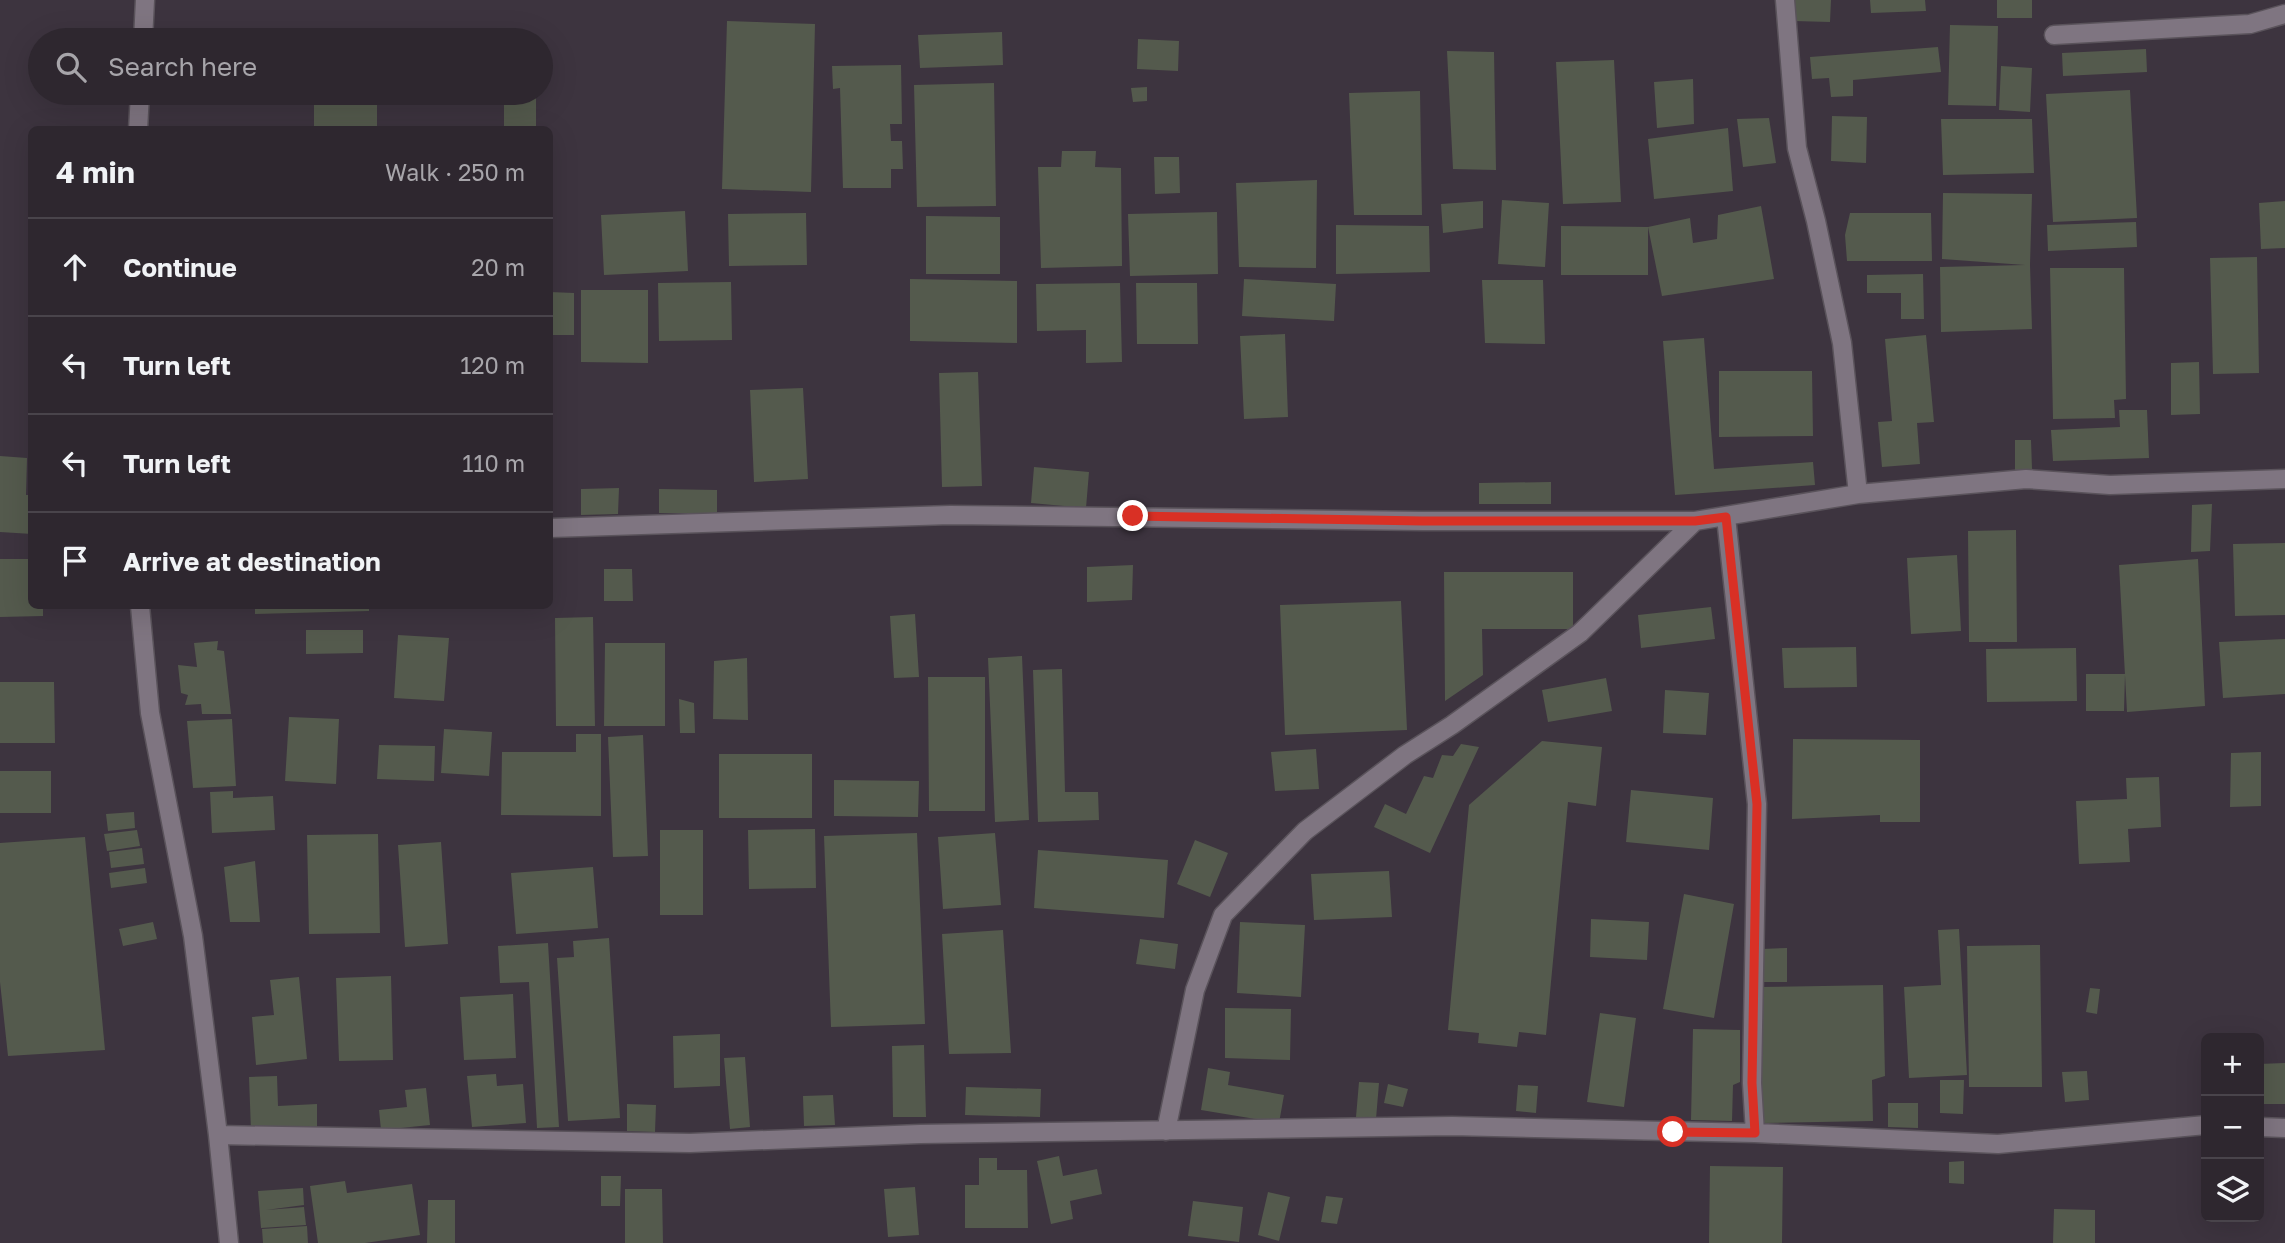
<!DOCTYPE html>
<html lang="en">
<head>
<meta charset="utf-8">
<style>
	body { margin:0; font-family:"Golos Text",sans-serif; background:#362f37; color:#f1f3f6 }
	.controls { position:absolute; right:21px; bottom:21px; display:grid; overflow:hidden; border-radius:10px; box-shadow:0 7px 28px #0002 }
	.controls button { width:63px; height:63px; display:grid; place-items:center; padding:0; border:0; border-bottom:2px solid #49444b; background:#2e272f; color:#f1f3f6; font:35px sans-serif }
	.stop { position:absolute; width:21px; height:21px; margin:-16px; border:5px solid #d93025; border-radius:50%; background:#fff }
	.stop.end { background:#d93025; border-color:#fff; box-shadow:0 2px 7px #0008 }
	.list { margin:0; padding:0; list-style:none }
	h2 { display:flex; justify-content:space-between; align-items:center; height:91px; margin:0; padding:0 28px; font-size:30px }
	h2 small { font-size:23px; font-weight:400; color:#a7a5aa }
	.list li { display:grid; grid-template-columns:46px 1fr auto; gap:21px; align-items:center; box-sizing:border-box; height:98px; padding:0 28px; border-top:2px solid #49444b }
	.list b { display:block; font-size:26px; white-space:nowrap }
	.list em { font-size:23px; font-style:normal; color:#a7a5aa }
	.icon { flex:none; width:38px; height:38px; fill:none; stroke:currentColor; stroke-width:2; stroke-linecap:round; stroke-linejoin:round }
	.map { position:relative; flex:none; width:2285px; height:1243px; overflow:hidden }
	.search { position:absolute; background:#2e272f; box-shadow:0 7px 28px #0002; left:28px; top:28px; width:525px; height:77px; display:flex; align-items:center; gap:18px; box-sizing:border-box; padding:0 24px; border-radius:38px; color:#a7a5aa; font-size:26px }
	.panel { position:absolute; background:#2e272f; box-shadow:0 7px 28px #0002; left:28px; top:126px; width:525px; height:483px; border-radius:10px }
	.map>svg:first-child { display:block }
	.building { fill:#545a4d }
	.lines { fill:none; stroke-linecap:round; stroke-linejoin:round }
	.street-casing { stroke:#5a535b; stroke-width:21 }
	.street { stroke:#7f7581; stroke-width:18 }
	.route { stroke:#d93025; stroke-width:9 }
</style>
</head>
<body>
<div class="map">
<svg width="2285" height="1243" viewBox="0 0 2285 1243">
	<rect width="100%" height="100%" fill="#3d343f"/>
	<!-- building -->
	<path class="building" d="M1795,0H1831L1830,22L1794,21Z
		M1870,0H1925L1926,11L1871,13Z
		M1997,0H2032V18H1997Z
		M727,21L815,24L811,192L722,189Z
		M1950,25L1998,26L1996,106L1948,105Z
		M1002,32L1003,65L920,68L918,35Z
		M1138,39L1179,41L1178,71L1137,69Z
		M1938,47L1941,72L1853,80V96L1831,97L1829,78L1812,79L1810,57Z
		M2146,49L2147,72L2063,76L2062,53Z
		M1447,51L1494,52L1496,170L1453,169Z
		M1614,60L1621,202L1563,204L1556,62Z
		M901,65L902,124H890L891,141H902L903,169H891V188H843L840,88L833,89L832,66Z
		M2001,66L2032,68L2030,112L1999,110Z
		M1693,79L1694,124L1657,128L1654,82Z
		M994,83L996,206L917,207L914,85Z
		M1147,87V101L1133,102L1131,88Z
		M2130,90L2137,218L2053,222L2046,94Z
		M1420,91L1422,215H1354L1349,93Z
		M314,93H377V130H314Z
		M504,93H536V130H504Z
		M1832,116L1867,117L1866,163L1831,161Z
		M1769,118L1776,163L1743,167L1737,119Z
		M1941,119H2032L2034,173L1943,175Z
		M1728,128L1733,191L1654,199L1648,139Z
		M1062,151H1096L1095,167L1121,168L1122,266L1041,268L1038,167H1061Z
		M1154,157H1179L1180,193L1155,194Z
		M1317,180L1316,268L1239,267L1236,183Z
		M1943,193L2032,194L2030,265L2032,329L1941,332L1940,267L2025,265L1942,259Z
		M1502,200L1549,203L1545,267L1498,264Z
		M1483,201V228L1443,233L1441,204Z
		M2285,201V248L2261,249L2259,203Z
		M1761,206L1774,279L1662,296L1648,227L1690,218L1693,243L1717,239L1718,215Z
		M685,211L688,271L604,275L601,215Z
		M1217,212L1218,274L1130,276L1128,214Z
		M806,213L807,265L729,266L728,214Z
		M1850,213H1931L1932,261H1847L1845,235Z
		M926,216L1000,217V274H926Z
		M2136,222L2137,247L2048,251L2047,225Z
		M1336,225L1429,226L1430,272L1336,274Z
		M1561,226L1648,227V275H1561Z
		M2257,257L2259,373L2213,374L2210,258Z
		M2050,268H2124L2126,399L2114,400L2115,418L2053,419Z
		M1923,274L1924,319H1901V293H1867V275Z
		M910,279L1017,281V343L910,341Z
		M1244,279L1336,284L1334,321L1242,316Z
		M1482,280H1543L1545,344L1485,343Z
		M731,282L732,340L659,341L658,283Z
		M1120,283L1122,362L1086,363V330L1037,331L1036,284Z
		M1136,283H1197L1198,344H1137Z
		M581,290H648V363L581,362Z
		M550,292L574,293V335H550Z
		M1285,334L1288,417L1244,419L1240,336Z
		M1926,335L1934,422L1917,423L1920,464L1882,467L1878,422L1892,421L1885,339Z
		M1704,338L1714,469L1813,462L1815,485L1675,495L1663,341Z
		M2199,362L2200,414L2171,415V363Z
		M1719,371H1812L1813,436L1719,437Z
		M978,372L982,486L942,487L939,373Z
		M803,388L808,479L754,482L750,390Z
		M2119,410H2147L2149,458L2053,461L2051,430L2120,427Z
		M2015,440H2031L2032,469L2015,471Z
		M0,456L27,458L26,495H32V534L0,532Z
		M1034,467L1089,472L1086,508L1031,503Z
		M1551,482V504H1479V483Z
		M619,488L618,514L581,515V489Z
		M659,489L717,490V513H659Z
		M2212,504L2210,551L2191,552L2192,505Z
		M2016,530L2017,642H1969L1968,531Z
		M2285,543V615L2235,616L2233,544Z
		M1957,555L1961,631L1911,634L1907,558Z
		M0,559H32V606H43V616L0,617Z
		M2198,559L2205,706L2127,712L2119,565Z
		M1133,565L1132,600L1087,602V567Z
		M604,569H632L633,601H604Z
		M1444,572H1573V629H1482L1483,675L1445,701Z
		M1401,601L1407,730L1285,735L1280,605Z
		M255,606H369V611L255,614Z
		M1711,607L1715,639L1641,648L1638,615Z
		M915,614L919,677L894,678L890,616Z
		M593,617L595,726H556L555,618Z
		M306,630H363V653L306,654Z
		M398,635L449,638L444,701L394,698Z
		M2285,639V694L2223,698L2219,642Z
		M218,641L217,650L224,651L231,714H202L201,704L185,705L188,695L181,693L178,665L197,667L194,643Z
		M605,643H665V726H604Z
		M1856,647L1857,687L1784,688L1782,648Z
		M2076,648L2077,701L1987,702L1986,649Z
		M1022,656L1029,820L995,822L988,658Z
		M747,658L748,720L713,719L714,661Z
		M1062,669L1065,792H1098L1099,820L1038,822L1033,670Z
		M2086,674H2125L2124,711H2086Z
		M928,677H985V811H929Z
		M1606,678L1612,711L1548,722L1542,690Z
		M0,682H54L55,743H0Z
		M1665,690L1709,693L1706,735L1663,733Z
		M679,699L694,703L695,733H680Z
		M289,717L339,719L336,784L285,781Z
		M232,719L236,786L193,788L187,721Z
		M444,729L492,732L489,776L441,773Z
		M576,734H601V816L501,815L502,752H576Z
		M643,735L648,856L613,857L608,737Z
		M1793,739L1920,740V822H1880V815L1792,819Z
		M1542,741L1602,747L1596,806L1568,802L1546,1035L1519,1032L1517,1047L1478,1043L1479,1033L1448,1030L1469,805Z
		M1461,744L1479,747L1430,853L1374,827L1385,804L1406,814L1424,776L1433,778L1442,755L1453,756Z
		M379,745L435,746L434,781L377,779Z
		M1316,749L1319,789L1275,791L1271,752Z
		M2261,752V806L2230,807L2231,753Z
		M719,754H812V818H719Z
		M0,771H51V813H0Z
		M2159,777L2161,827L2128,829L2130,862L2079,864L2076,801L2127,799L2126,778Z
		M834,780L919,781L918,817L834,816Z
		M1631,790L1713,798L1709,850L1626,842Z
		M233,791V798L273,796L275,830L212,833L210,792Z
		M134,812L135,828L108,831L106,814Z
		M815,829L816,888L749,889L748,830Z
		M137,830L140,846L107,851L104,834Z
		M660,830H703V915H660Z
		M917,833L925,1024L831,1027L824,836Z
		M995,833L1001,905L943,909L938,837Z
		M378,834L380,933L309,934L307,835Z
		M85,837L105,1050L8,1056L0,982V843Z
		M1195,840L1228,853L1210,897L1177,884Z
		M441,842L448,944L405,947L398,845Z
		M142,848L144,864L111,868L109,852Z
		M1038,850L1168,860L1164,918L1034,908Z
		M255,861L260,922H230L224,867Z
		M593,867L598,928L516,934L511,873Z
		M145,868L147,883L111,888L109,873Z
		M1389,871L1392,917L1314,920L1311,874Z
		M1684,894L1734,904L1714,1018L1663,1009Z
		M1591,919L1649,922L1647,960L1590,957Z
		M153,922L157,939L123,946L119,929Z
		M1240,922L1305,925L1301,997L1237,993Z
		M1959,929L1967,1075L1909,1078L1904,987L1941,985L1938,930Z
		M1003,930L1011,1053L949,1054L942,934Z
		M609,938L620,1118L568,1121L557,958L574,957L573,941Z
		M1140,939L1178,944L1175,969L1136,964Z
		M548,943L559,1127L537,1128L529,982L500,983L498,946Z
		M2040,945L2042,1087H1969L1967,946Z
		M1787,948V982H1763L1762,949Z
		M391,976L393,1060L339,1061L336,978Z
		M299,977L307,1059L256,1065L252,1017L274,1015L270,980Z
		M1883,985L1885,1076L1872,1080L1873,1121L1762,1123L1759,987Z
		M2090,988L2100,989L2097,1014L2086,1012Z
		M513,994L516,1058L464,1060L460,997Z
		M1225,1008L1291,1009L1290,1060L1225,1058Z
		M1600,1013L1636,1018L1624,1107L1587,1102Z
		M1693,1029L1740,1030V1082L1733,1085L1732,1121L1691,1120Z
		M720,1034V1086L674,1088L673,1036Z
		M924,1045L926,1117H893L892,1046Z
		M745,1057L750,1127L730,1129L724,1058Z
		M2285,1063V1104H2259V1064Z
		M1208,1068L1230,1072L1228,1085L1284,1095L1279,1123L1201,1110Z
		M2087,1071L2089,1100L2065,1102L2062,1072Z
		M496,1074L497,1086L523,1084L526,1123L472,1127L467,1076Z
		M277,1076L278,1106L317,1104V1129L251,1131L249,1077Z
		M1940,1080H1964L1963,1114L1940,1113Z
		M1359,1082L1379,1083L1376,1119L1356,1117Z
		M1388,1084L1408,1089L1403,1107L1384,1103Z
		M1518,1085L1538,1086L1536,1113L1516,1111Z
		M966,1087L1041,1089L1040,1117L965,1115Z
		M426,1088L430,1125L381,1130L379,1110L407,1107L405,1090Z
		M833,1095L835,1125L804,1126L803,1096Z
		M1888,1103H1918V1128L1888,1127Z
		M627,1104L656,1105L655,1132L627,1131Z
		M1059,1156L1063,1176L1097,1169L1102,1194L1070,1201L1073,1219L1051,1224L1037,1161Z
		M979,1158H997V1170H1027L1028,1228H965V1185H979Z
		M1964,1161V1184L1949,1183V1162Z
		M1710,1166L1783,1167L1782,1243H1709Z
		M601,1176H621L620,1206H601Z
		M345,1181L347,1193L412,1184L420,1235L365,1243H318L310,1186Z
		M915,1187L919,1235L888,1237L884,1189Z
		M303,1188L304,1205L266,1210L304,1207L306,1225L261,1228L258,1191Z
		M625,1189H662L663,1243H625Z
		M1268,1192L1290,1197L1279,1241L1258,1235Z
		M1326,1196L1343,1198L1337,1224L1321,1222Z
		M428,1200H455V1243H427Z
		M1193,1201L1243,1207L1239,1242L1188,1236Z
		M2054,1209L2095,1210V1243H2053Z
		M307,1226L308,1243H263L262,1229Z"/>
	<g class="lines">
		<defs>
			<path id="street" d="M1785,0L1797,148L1816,221L1842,343L1858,494
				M2054,35L2250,24L2285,14
				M143,40L145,0
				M138,130L140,93
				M1726,517L1757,804L1752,1083L1755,1133
				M550,528L950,515L1422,521H1695L1858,494L2026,479L2110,485L2285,479
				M140,606L150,713L193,936L218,1135L229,1243
				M2259,1127L2285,1128
				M1166,1131L1195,990L1223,915L1305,831L1405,755L1452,725L1580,633L1695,521
				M218,1135L690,1143L920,1134L1452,1126L1755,1133L1998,1144L2206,1125"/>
		</defs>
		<!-- street casing -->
		<use href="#street" class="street-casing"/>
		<!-- street -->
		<use href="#street" class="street"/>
	</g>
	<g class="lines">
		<!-- route -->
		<path class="route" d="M1133,516L1422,521H1695L1726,517L1757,804L1752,1083L1755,1133L1673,1132"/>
	</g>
</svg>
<div class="controls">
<button>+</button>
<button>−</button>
<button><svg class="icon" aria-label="layers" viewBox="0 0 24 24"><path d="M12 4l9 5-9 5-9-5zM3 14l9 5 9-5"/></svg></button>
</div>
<div class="stop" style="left:1673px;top:1132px"></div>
<div class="stop end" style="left:1133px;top:516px"></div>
<div class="search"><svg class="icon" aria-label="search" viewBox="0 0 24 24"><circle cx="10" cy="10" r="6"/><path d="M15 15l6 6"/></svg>Search here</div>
<section class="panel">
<h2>4 min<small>Walk · 250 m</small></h2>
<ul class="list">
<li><svg class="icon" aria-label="ahead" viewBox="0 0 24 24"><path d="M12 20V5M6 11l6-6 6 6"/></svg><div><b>Continue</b></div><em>20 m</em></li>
<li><svg class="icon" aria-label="left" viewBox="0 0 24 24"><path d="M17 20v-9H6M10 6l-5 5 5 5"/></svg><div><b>Turn left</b></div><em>120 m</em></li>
<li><svg class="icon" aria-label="left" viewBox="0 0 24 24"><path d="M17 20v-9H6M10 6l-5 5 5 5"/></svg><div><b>Turn left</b></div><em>110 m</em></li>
<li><svg class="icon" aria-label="arrive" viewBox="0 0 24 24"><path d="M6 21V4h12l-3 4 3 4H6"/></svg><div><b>Arrive at destination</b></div></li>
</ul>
</section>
</div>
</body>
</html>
